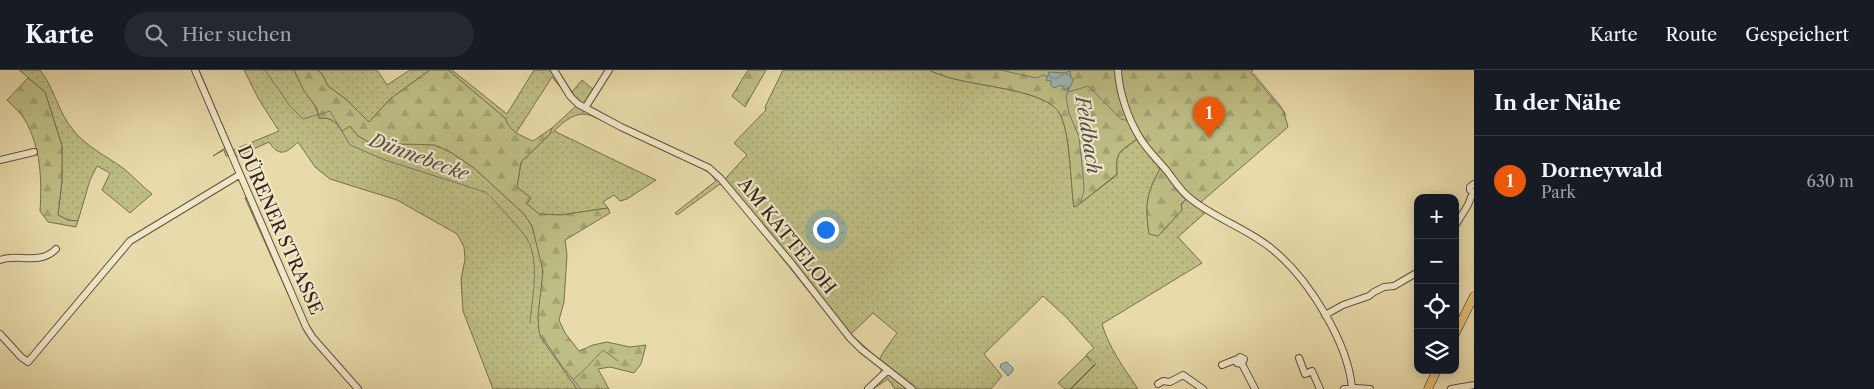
<!DOCTYPE html>
<html lang="de">
<head>
<meta charset="utf-8">
<style>
	body { margin:0; font-family:"Libre Caslon Text",serif; background:#242831; color:#f1f3f6 }
	.controls { position:absolute; right:15px; bottom:15px; display:grid; overflow:hidden; border-radius:10px; box-shadow:0 2px 12px #0003 }
	.controls button { width:45px; height:45px; display:grid; place-items:center; padding:0; border:0; border-bottom:1px solid #363941; background:#171b24; color:#f1f3f6; font:25px sans-serif }
	.you { position:absolute; left:825px; top:159px; width:18px; height:18px; margin:-12px; border:4px solid #fff; border-radius:50%; background:#1a73e8; box-shadow:0 0 0 8px #1a73e833 }
	.badge { display:grid; place-items:center; width:32px; height:32px; border-radius:50%; background:#ea580c; color:#fff; font-size:16px; font-weight:700 }
	.pin { position:absolute; translate:-50% -41px; filter:drop-shadow(0 1px 2px #0008) }
	.pin::after { content:''; position:absolute; top:26px; width:18px; height:15px; background:inherit; clip-path:polygon(0 0,100% 0,50% 100%) }
	.list { margin:0; padding:0; list-style:none }
	h2 { display:flex; justify-content:space-between; align-items:center; height:65px; margin:0; padding:0 20px; font-size:21px }
	h2 small { font-size:16px; font-weight:400; color:#9ea1a6 }
	.list li { display:grid; grid-template-columns:32px 1fr auto; gap:15px; align-items:center; box-sizing:border-box; height:90px; padding:0 20px; border-top:1px solid #363941 }
	.list b { display:block; font-size:19px; white-space:nowrap }
	.list p { margin:0; font-size:16px; white-space:nowrap; color:#9ea1a6 }
	.list em { font-size:16px; font-style:normal; color:#9ea1a6 }
	.icon { flex:none; width:28px; height:28px; fill:none; stroke:currentColor; stroke-width:2; stroke-linecap:round; stroke-linejoin:round }
	.map { position:relative; flex:none; width:1474px; height:319px; overflow:hidden }
	header { display:flex; align-items:center; gap:30px; box-sizing:border-box; height:70px; padding:0 25px; background:#171b24; border-bottom:1px solid #363941 }
	header strong { font-size:24px }
	nav { display:flex; gap:28px; margin-inline-start:auto; font-size:18px }
	.search { width:350px; height:45px; background:#242831; display:flex; align-items:center; gap:12px; box-sizing:border-box; padding:0 18px; border-radius:28px; color:#9ea1a6; font-size:19px }
	main { display:flex }
	aside { flex:1; background:#171b24 }
	.map>svg:first-child { display:block }
	.grass { fill:url(#grass-dots); stroke:#797050; fill-rule:evenodd }
	.forest { fill:url(#forest-firs); stroke:#797050 }
	.pitch { fill:#bdbd84; stroke:#797050 }
	.water { fill:url(#water-waves); stroke:#747c78 }
	.lines { fill:none; stroke-linecap:round; stroke-linejoin:round }
	.stream { stroke:#747c78; stroke-width:1 }
	.minor-casing { stroke:#625140; stroke-width:8 }
	.major-casing { stroke:#35231d; stroke-width:9 }
	.minor { stroke:#f0e7c8; stroke-width:6 }
	.major { stroke:#e4bd75; stroke-width:8 }
	.labels { text-anchor:middle; dominant-baseline:central; stroke-width:4.5; stroke-linejoin:round; paint-order:stroke }
	.street-label { font-size:18px; fill:#35231d; stroke:#f0e7c8 }
	.water-label { font-size:19px; font-style:italic; fill:#544f4b; stroke:#f0e7c8 }
</style>
</head>
<body>
<header>
<strong>Karte</strong>
<div class="search"><svg class="icon" aria-label="search" viewBox="0 0 24 24"><circle cx="10" cy="10" r="6"/><path d="M15 15l6 6"/></svg>Hier suchen</div>
<nav><a>Karte</a><a>Route</a><a>Gespeichert</a></nav>
</header>
<main>
<div class="map">
<svg width="1474" height="319" viewBox="0 0 1474 319">
	<defs>
		<pattern id="grass-dots" width="8" height="8" patternUnits="userSpaceOnUse" patternTransform="scale(1.25)"><rect width="8" height="8" fill="#bdbd84"/><path d="M2 2h.1M6 6h.1" fill="none" stroke="#a3a272" stroke-width="1.8" stroke-linecap="round"/></pattern>
		<pattern id="forest-firs" width="22" height="20" patternUnits="userSpaceOnUse" patternTransform="scale(1.25)"><rect width="22" height="20" fill="#bdbd84"/><path d="M5 1l3.5 6h-7zM16 11l3.5 6h-7z" fill="#a3a272"/></pattern>
		<pattern id="water-waves" width="16" height="10" patternUnits="userSpaceOnUse" patternTransform="scale(1.25)"><rect width="16" height="10" fill="#9eb7b5"/><path d="M0 5q4-4 8 0t8 0" fill="none" stroke="#829493"/></pattern>
	</defs>
	<rect width="100%" height="100%" fill="#e8daaa"/>
	<filter id="stains"><feTurbulence type="fractalNoise" baseFrequency=".004" numOctaves="4"/><feColorMatrix values="0 0 0 0 .2 0 0 0 0 .09 0 0 0 0 .02 0 0 0 .5 -.17"/></filter>
	<radialGradient id="worn" r=".72"><stop offset=".6" stop-color="#630" stop-opacity="0"/><stop offset="1" stop-color="#630" stop-opacity=".3"/></radialGradient>
	<!-- grass -->
	<path class="grass" d="M19,0H40C55,19 58,43 74,61C87,77 106,86 123,98C133,106 142,116 152,124L130,143L102,120L110,103L97,96L90,110L78,151L68,150L58,145L62,110V76L45,22Z
		M192,0H199L233,80L279,61L258,28L244,0H294C300,17 316,31 319,48H326L350,56L357,65L370,73L435,75L452,83L474,98L524,144L532,156L541,189L543,201L542,220L577,319H493L463,241L461,210L465,189L464,177L457,164L397,130L330,109L315,97L298,72C286,84 279,87 269,72L236,87L306,252L318,270L361,319H355L305,262L245,128L249,125L229,86H226L224,80L213,86L225,78Z
		M317,0H377L387,15L410,0H430L390,29L369,52L347,30L328,16L322,4Z
		M448,0H452L507,44L534,0H558L572,22L582,10L594,20L612,0L590,36L624,55L708,95L725,109L747,85L734,73L766,40L765,37L783,0H930C959,18 1048,15 1061,46C1071,69 1070,110 1074,137L1078,135L1117,105C1115,79 1121,83 1138,68L1153,85L1160,99C1146,124 1145,135 1149,163L1158,166L1182,140L1181,135L1187,128L1206,142L1178,167L1202,193L1102,254C1109,278 1124,298 1138,319H1071L1096,294L1086,285L1094,278L1066,247L1043,226L984,284L1002,306L991,319H895L888,309L873,319H864L881,303V294L870,285L815,229L729,122L720,114L677,145L675,143L716,111L711,104L695,94L592,46C576,40 565,51 554,61L656,110L627,129L620,131L614,125L603,132L608,138L561,145L539,144L527,134L530,128L517,117L521,92L550,64L552,58L576,36L552,7L516,63L509,58L505,48ZM873,243L897,263L884,281L879,290L851,264Z"/>
	<!-- forest -->
	<path class="forest" d="M294,0H317L322,4L328,16L347,30L369,52L390,29L430,0H448L505,48C510,62 520,65 533,71L552,58L550,64L521,92L517,117L531,128L527,134L539,144L561,145L608,138L610,143L565,170L567,185L564,232L559,250L565,263L579,281L593,275L607,272L630,277L646,275L641,294L634,303L610,297L598,299L609,319H577L541,268L539,261L538,246L543,201L532,156L524,144L474,98L452,83L435,75L370,73L357,65L350,56L342,61C335,51 331,47 319,48L317,38L304,21Z
		M748,0H766L745,37L732,26Z
		M930,0H1253L1251,3L1284,42L1288,57L1201,132L1189,126L1181,134L1182,140L1158,166L1149,164C1145,135 1146,124 1160,99L1153,84L1139,67C1121,82 1115,79 1117,104L1078,135L1074,137C1070,111 1071,69 1061,46C1048,15 959,18 930,0Z
		M28,8L45,22L62,76V110L58,145L68,150L78,151L76,157L48,152L40,141C42,110 41,78 25,50C21,43 13,36 7,30Z"/>
	<!-- pitch -->
	<path class="pitch" d="M1086,286L1094,295L1070,319H1065L1058,313Z"/>
	<!-- water -->
	<path class="water" d="M1070,1L1071,8L1074,9L1069,19H1064L1062,15L1054,18L1051,15V11L1046,10L1049,2L1065,3Z
		M1007,292L1013,298V301L1008,306L1000,297L1001,294Z"/>
	<g class="lines">
		<!-- stream -->
		<path class="stream" d="M265,0L290,36L303,49L330,41L350,75L385,90L485,122L489,125
			M978,0H994
			M1000,0L1036,8L1044,5L1047,7
			M1253,3L1279,34L1286,45
			M1069,17L1066,27L1069,43L1079,67L1083,105L1084,121L1081,131
			M1068,22L1088,16L1121,49L1129,51
			M491,127C501,139 525,162 530,175C539,199 532,228 530,253
			M543,268L562,296L581,319
			M574,309C584,301 593,290 603,280L618,291"/>
		<defs>
			<path id="minor" d="M195,0L306,257L313,268L358,319
				M554,0L570,26L578,34L621,57L709,98L721,109L792,194L850,268L861,279L912,319
				M1118,0C1119,22 1128,49 1140,68C1147,80 1158,90 1167,101C1174,110 1181,122 1191,129C1216,149 1248,159 1272,179C1308,208 1348,272 1352,318
				M585,38L609,0
				M0,90L34,82
				M1455,156L1468,135L1473,122L1470,120V117L1474,114
				M0,190C19,183 39,196 56,179
				M1325,245L1343,235L1369,226L1374,222L1384,217L1394,216L1418,202
				M0,264L21,287L28,292L130,171L239,105
				M1299,288L1305,304L1312,301L1320,319
				M1242,294L1244,289L1240,287L1237,290V293L1242,294L1255,319
				M1222,295L1237,289
				M1158,314L1163,311L1170,312L1183,305L1203,319
				M868,319L888,300
				M1344,319L1356,318L1370,319
				M1451,319L1474,315"/>
			<path id="major" d="M1455,264L1474,226
				M1428,319L1437,300"/>
		</defs>
		<!-- minor casing -->
		<use href="#minor" class="minor-casing"/>
		<!-- major casing -->
		<use href="#major" class="major-casing"/>
		<!-- minor -->
		<use href="#minor" class="minor"/>
		<!-- major -->
		<use href="#major" class="major"/>
	</g>
	<g class="labels">
		<!-- street labels -->
		<g class="street-label">
			<text transform="translate(280 160) rotate(66)">DÜRENER STRASSE</text>
			<text transform="translate(787 166) rotate(51)">AM KATTELOH</text>
		</g>
		<!-- water labels -->
		<g class="water-label">
			<text transform="translate(1088 65) rotate(81)">Feldbach</text>
			<text transform="translate(419 87) rotate(20)">Dünnebecke</text>
		</g>
	</g>
	<rect width="100%" height="100%" filter="url(#stains)"/>
	<rect width="100%" height="100%" fill="url(#worn)"/>
</svg>
<div class="controls">
<button>+</button>
<button>−</button>
<button><svg class="icon" aria-label="locate" viewBox="0 0 24 24"><circle cx="12" cy="12" r="6"/><path d="M12 2v4M12 18v4M2 12h4M18 12h4"/></svg></button>
<button><svg class="icon" aria-label="layers" viewBox="0 0 24 24"><path d="M12 4l9 5-9 5-9-5zM3 14l9 5 9-5"/></svg></button>
</div>
<div class="you"></div>
<div class="pin badge" style="left:1209px;top:68px">1</div>
</div>
<aside>
<h2>In der Nähe<small></small></h2>
<ul class="list">
<li><span class="badge">1</span><div><b>Dorneywald</b><p>Park</p></div><em>630 m</em></li>
</ul>
</aside>
</main>
</body>
</html>
